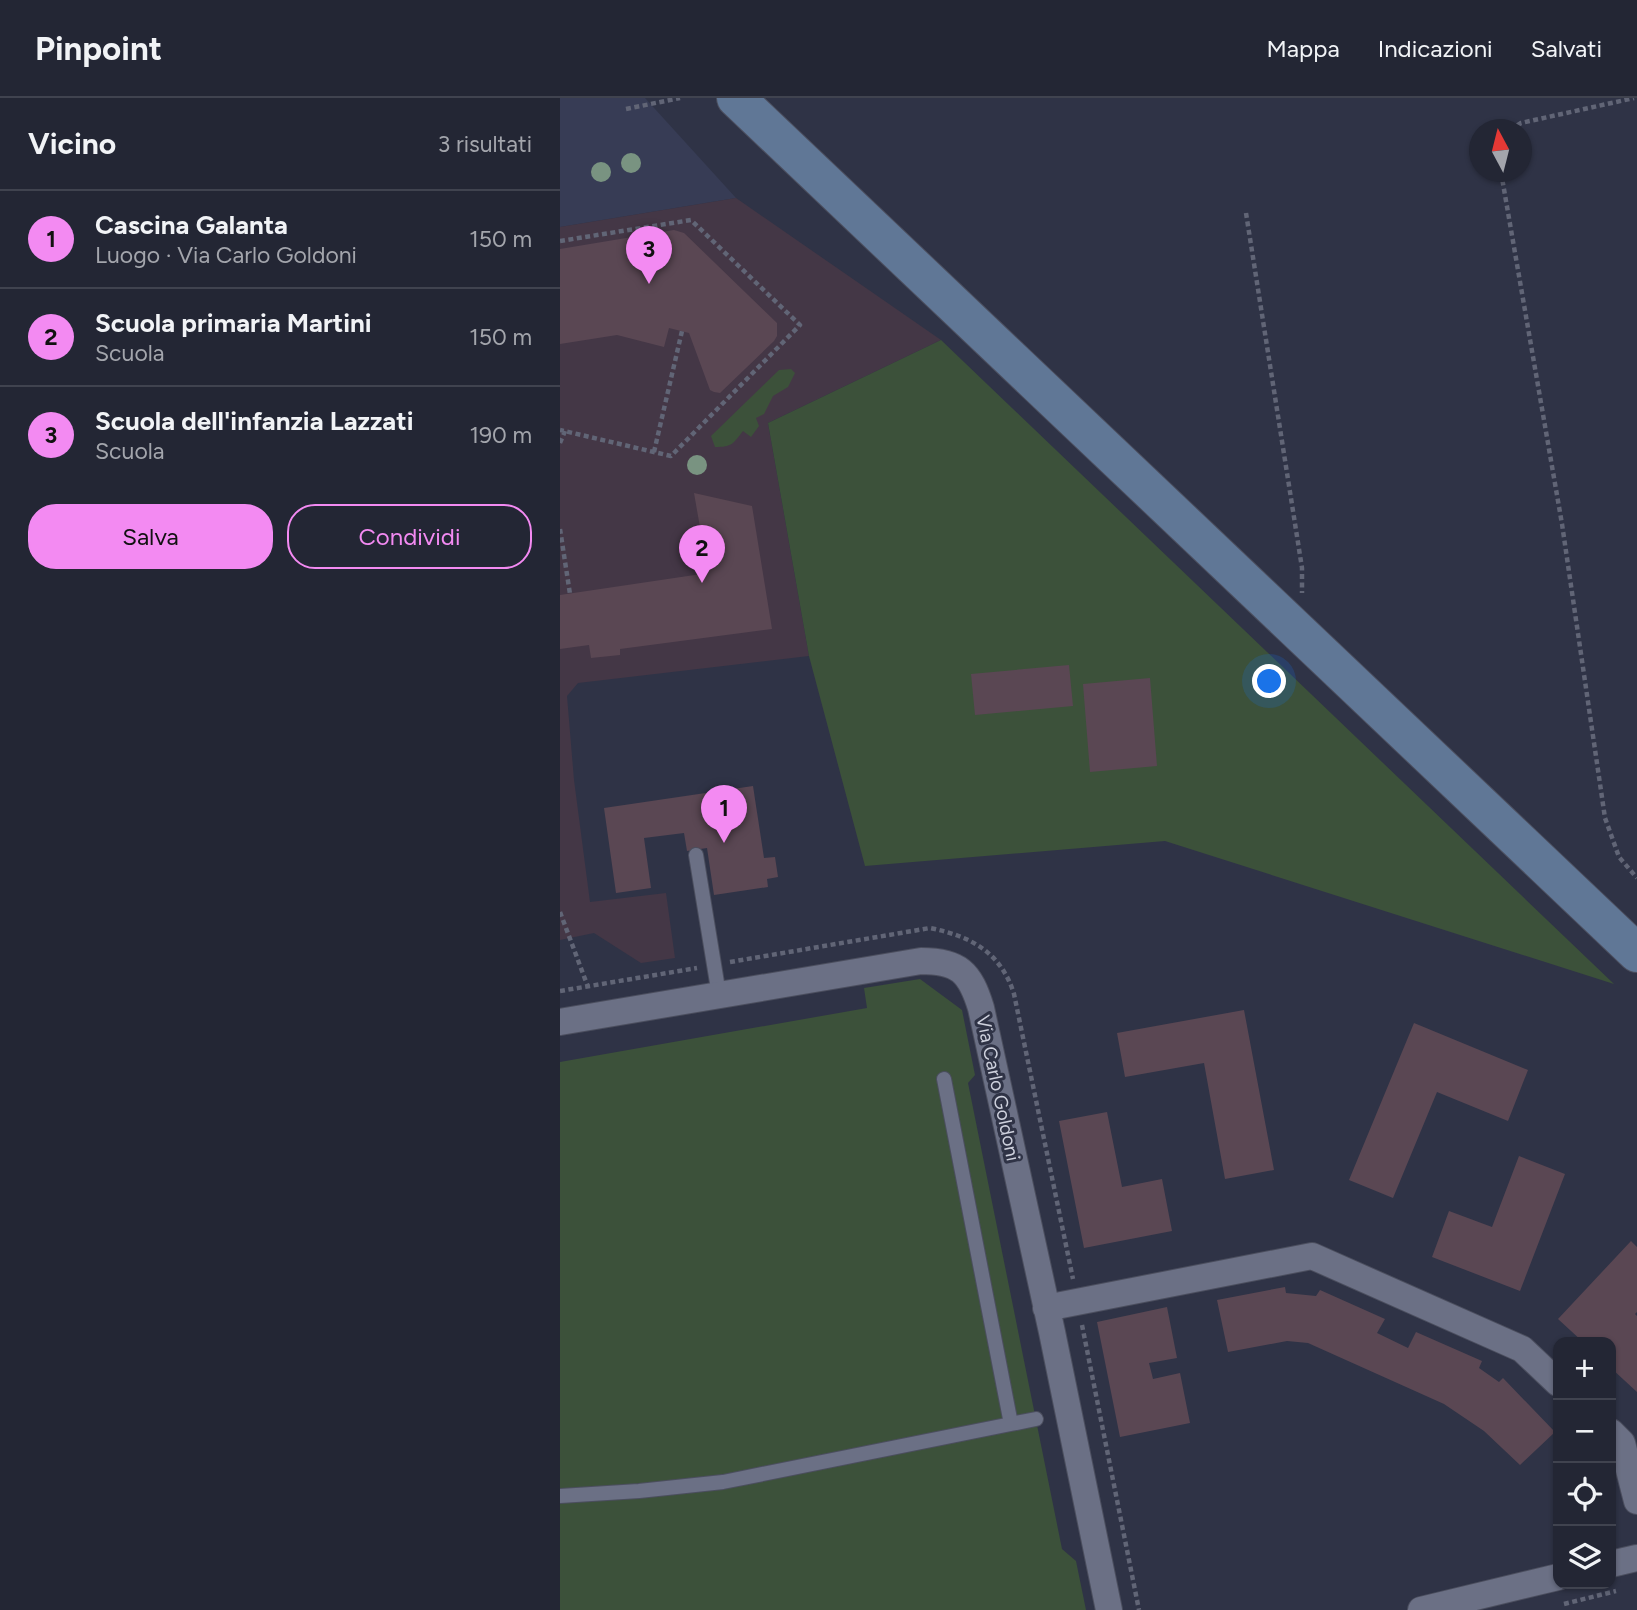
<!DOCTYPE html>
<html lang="it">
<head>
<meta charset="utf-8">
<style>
	body { margin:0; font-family:Figtree,sans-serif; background:#2b2e3c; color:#f1f3f6 }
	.controls { position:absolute; right:21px; bottom:21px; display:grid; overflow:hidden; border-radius:14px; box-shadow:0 2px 5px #0004 }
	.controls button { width:63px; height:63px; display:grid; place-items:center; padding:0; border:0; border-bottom:2px solid #40434f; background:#232634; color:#f1f3f6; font:35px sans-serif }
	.compass { position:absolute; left:909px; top:21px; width:63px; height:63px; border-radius:50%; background:#232634; box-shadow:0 2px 5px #0004; rotate:353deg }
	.you { position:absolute; left:710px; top:584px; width:24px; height:24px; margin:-18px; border:5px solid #fff; border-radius:50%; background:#1a73e8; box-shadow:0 0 0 10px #1a73e833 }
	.badge { display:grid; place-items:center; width:46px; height:46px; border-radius:50%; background:#f38af2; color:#111; font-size:23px; font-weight:700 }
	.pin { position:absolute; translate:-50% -58px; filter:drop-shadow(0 2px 4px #0008) }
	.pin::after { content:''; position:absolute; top:37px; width:24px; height:21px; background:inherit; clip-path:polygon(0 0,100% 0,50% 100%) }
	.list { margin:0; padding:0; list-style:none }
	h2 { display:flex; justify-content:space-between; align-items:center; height:91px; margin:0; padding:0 28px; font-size:30px }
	h2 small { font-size:23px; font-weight:400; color:#a3a5ac }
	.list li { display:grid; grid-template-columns:46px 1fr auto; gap:21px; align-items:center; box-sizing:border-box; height:98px; padding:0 28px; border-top:2px solid #40434f }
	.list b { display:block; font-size:26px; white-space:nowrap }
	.list p { margin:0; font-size:23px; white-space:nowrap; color:#a3a5ac }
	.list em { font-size:23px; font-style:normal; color:#a3a5ac }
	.actions { display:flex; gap:14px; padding:21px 28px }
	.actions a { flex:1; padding:16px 0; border:2px solid #f38af2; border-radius:28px; text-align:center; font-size:24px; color:#f38af2 }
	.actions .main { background:#f38af2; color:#111 }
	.icon { flex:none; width:38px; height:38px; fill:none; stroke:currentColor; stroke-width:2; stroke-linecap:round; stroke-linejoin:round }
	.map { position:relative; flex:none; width:1077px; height:1512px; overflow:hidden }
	header { display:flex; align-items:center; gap:42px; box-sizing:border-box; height:98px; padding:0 35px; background:#232634; border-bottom:2px solid #40434f }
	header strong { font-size:33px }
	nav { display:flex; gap:38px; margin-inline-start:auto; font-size:24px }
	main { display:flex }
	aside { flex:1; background:#232634 }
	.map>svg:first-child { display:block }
	.built { fill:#373c55 }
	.education { fill:#443746 }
	.green { fill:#3c513a }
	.building { fill:#5a4753 }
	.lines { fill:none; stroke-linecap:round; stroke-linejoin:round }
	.service-casing { stroke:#4b4e5e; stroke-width:16 }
	.minor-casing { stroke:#4b4e5e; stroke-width:28 }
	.secondary-casing { stroke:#4b4e5e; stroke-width:40 }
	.path { stroke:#616576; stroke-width:4.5; stroke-dasharray:5 3.5; stroke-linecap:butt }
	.service { stroke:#6b7085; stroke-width:14 }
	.minor { stroke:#6b7085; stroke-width:26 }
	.secondary { stroke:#607796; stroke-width:38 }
	.tree { fill:#799381 }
	.labels { text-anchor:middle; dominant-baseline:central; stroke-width:6; stroke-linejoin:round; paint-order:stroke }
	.street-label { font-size:19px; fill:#ced1dd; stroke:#2f3346 }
</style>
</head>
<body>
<header>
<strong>Pinpoint</strong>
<nav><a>Mappa</a><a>Indicazioni</a><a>Salvati</a></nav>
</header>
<main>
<aside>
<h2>Vicino<small>3 risultati</small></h2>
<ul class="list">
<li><span class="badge">1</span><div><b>Cascina Galanta</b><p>Luogo · Via Carlo Goldoni</p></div><em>150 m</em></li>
<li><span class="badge">2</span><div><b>Scuola primaria Martini</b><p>Scuola</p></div><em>150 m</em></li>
<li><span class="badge">3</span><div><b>Scuola dell'infanzia Lazzati</b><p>Scuola</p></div><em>190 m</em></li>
</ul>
<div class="actions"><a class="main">Salva</a><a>Condividi</a></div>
</aside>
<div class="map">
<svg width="1077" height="1512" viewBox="0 0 1077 1512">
	<rect width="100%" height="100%" fill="#2f3346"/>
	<!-- built -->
	<path class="built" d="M0,0H85L176,100L0,129Z"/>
	<!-- education -->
	<path class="education" d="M176,100L381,242L208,325L249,558L18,585L7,598L14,682L30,804L106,795L115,860L81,865L34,835L0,842V129Z"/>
	<!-- green -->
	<path class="green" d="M381,242L1054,886L605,743L305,768L249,558L208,325Z
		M231,271L235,275L228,289L213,298L204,316L196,320L199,328L191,339L183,333C173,346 172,349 155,349L151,338L219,272Z
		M360,881L402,912L415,977L408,985L502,1451L516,1463L526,1512H0V964L307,910L304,890Z"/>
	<!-- building -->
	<path class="building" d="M114,132L124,135L217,225V238L214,243L160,295L154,294L150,292L129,235L109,230L104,249L57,237L0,246V151Z
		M134,395L192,408L212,531L60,551V557L31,560L29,547L0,551V497L148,475Z
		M509,567L513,608L415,617L411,576Z
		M590,580L597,668L530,674L523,586Z
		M193,688L204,760L215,759L218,779L207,781L208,789L154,797L147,750L127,753L124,735L84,740L91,790L56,795L44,710Z
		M684,912L714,1072L665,1081L644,965L565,979L557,935Z
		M854,925L968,972L948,1023L877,994L833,1100L789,1082Z
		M547,1014L562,1089L602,1081L612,1133L524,1150L499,1023Z
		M959,1058L1005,1076L960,1193L872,1159L889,1113L932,1129Z
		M1071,1143L1077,1149V1214L1075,1216L1077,1218V1294L1051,1270V1244H1023L998,1221Z
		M725,1189L726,1195L756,1198L760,1192L825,1221L817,1235L848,1250L856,1234L922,1263L919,1270L939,1284L943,1280L995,1334L960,1367L924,1333L884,1306L748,1245L727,1243L668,1254L657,1202Z
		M607,1209L617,1260L589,1265L593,1281L620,1275L630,1325L560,1339L537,1224Z"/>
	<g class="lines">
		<defs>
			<path id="service" d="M136,757L159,897
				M451,1326L476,1321
				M0,1398L79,1393L163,1384L451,1326L384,981"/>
			<path id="minor" d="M0,924L361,863C399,863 410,874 421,910L492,1234L549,1512
				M486,1210L752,1158L962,1251L998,1285
				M1051,1334L1062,1345L1077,1403
				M1051,1466L1077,1460
				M861,1512L998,1479"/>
			<path id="secondary" d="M176,0L1077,855"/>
		</defs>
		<!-- service casing -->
		<use href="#service" class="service-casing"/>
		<!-- minor casing -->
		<use href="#minor" class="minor-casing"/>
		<!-- secondary casing -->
		<use href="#secondary" class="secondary-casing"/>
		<!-- path -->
		<path class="path" d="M66,11L120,0
			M950,32L961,25L1074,0
			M941,74L1002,426L1045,720L1059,759L1077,780
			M686,115L742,470V495
			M0,143L131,122L240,227L111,358L0,332
			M0,345L5,333
			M94,354L122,233
			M0,431L10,496
			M0,814L28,889
			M170,864L370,830C410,838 441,854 454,896L513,1181
			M0,893L137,870
			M522,1227L579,1512
			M1004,1506L1056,1493"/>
		<!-- service -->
		<use href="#service" class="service"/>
		<!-- minor -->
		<use href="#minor" class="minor"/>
		<!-- secondary -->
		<use href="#secondary" class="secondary"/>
	</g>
	<!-- trees -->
	<g class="tree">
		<circle cx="71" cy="65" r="10"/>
		<circle cx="41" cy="74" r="10"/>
		<circle cx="137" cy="367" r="10"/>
	</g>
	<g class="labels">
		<!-- street labels -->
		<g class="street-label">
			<text transform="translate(438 990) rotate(78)">Via Carlo Goldoni</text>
		</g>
	</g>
</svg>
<div class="controls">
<button>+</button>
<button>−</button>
<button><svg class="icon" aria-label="locate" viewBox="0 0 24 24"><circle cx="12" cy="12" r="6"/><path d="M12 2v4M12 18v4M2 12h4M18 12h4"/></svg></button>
<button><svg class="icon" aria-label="layers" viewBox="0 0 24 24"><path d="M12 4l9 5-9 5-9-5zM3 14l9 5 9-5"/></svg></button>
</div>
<svg class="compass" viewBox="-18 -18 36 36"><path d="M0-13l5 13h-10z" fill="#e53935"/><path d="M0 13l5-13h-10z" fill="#a3a5ac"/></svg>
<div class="you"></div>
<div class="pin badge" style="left:164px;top:745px">1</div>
<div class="pin badge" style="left:142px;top:485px">2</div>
<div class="pin badge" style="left:89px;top:186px">3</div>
</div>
</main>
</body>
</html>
